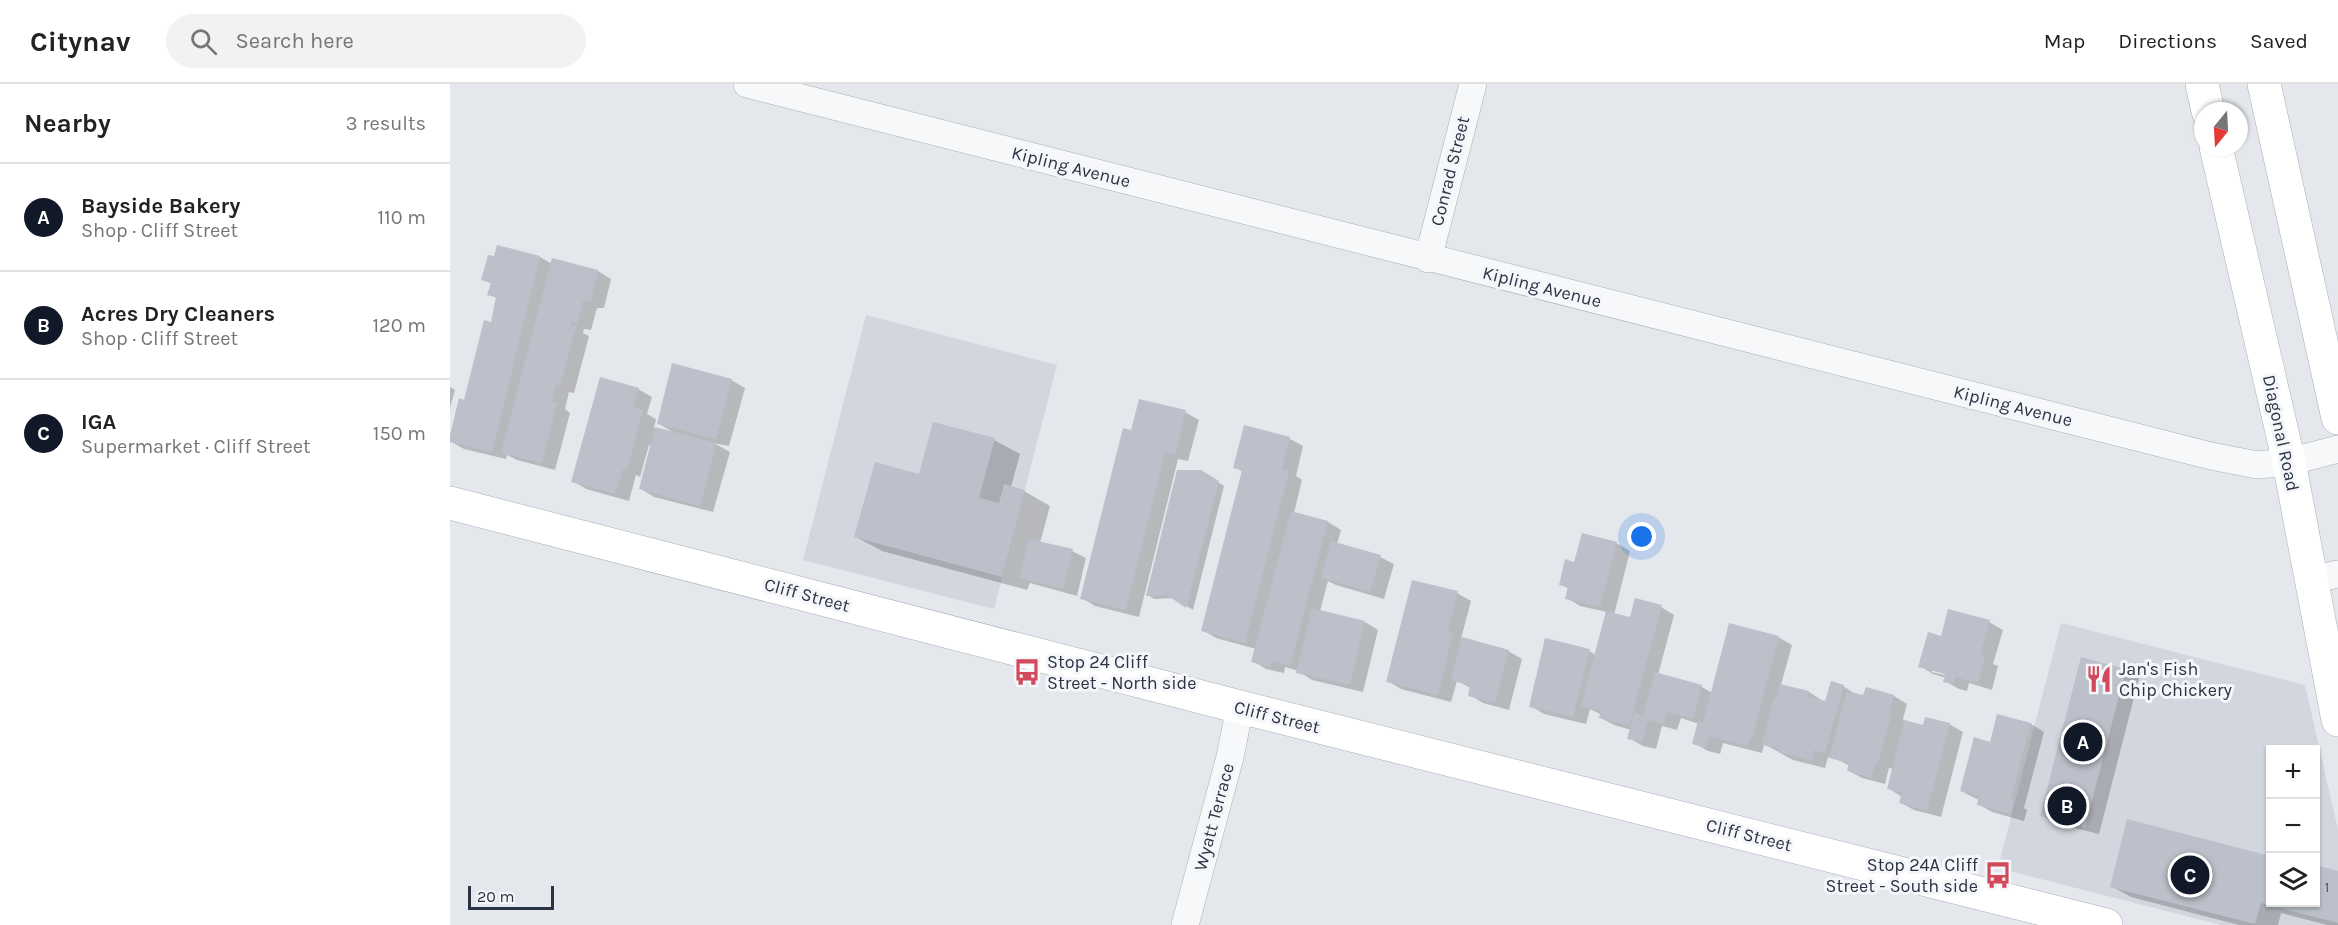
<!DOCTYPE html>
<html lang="en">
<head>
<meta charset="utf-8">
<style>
	body { margin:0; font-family:Karla,sans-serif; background:#f2f2f2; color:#222 }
	.controls { position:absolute; right:18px; bottom:18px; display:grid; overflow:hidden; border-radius:0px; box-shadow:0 2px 4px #0004 }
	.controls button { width:54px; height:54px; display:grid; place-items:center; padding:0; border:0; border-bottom:2px solid #e0e0e0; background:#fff; color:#222; font:30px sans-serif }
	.compass { position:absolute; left:1744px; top:18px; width:54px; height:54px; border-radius:50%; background:#fff; box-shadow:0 2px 4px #0004; rotate:198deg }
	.scale { position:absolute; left:18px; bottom:15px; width:86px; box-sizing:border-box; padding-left:6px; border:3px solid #2b3445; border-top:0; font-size:16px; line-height:21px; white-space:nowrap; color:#2b3445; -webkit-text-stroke:4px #f4f6f9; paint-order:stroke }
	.you { position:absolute; left:1192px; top:453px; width:21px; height:21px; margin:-15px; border:4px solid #fff; border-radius:50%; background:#1a73e8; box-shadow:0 0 0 9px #1a73e833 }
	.badge { display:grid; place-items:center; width:39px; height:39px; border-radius:50%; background:#111827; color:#fff; font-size:20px; font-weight:700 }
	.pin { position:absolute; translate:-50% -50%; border:3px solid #fff; box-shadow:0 2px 6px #0006 }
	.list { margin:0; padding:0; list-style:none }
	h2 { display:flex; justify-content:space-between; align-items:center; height:78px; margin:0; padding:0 24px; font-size:26px }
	h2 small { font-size:20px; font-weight:400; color:#767676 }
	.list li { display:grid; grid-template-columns:39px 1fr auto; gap:18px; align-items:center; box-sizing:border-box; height:108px; padding:0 24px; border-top:2px solid #e0e0e0 }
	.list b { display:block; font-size:22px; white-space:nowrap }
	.list p { margin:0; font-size:20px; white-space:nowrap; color:#767676 }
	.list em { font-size:20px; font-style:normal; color:#767676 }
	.icon { flex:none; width:33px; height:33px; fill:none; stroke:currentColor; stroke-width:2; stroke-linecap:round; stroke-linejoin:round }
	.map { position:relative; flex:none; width:1888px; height:841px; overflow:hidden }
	header { display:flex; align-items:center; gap:36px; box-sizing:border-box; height:84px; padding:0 30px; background:#fff; border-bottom:2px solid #e0e0e0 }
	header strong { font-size:28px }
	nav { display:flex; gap:33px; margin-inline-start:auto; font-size:21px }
	.search { width:420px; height:54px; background:#f2f2f2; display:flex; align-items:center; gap:15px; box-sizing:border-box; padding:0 21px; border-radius:33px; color:#767676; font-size:22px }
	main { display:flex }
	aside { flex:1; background:#fff }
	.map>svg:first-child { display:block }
	.built { fill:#d2d6de; fill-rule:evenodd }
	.shadow { fill:#0003; fill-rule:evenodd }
	.building { fill:#bbc0ca }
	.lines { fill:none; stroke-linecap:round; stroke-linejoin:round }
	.street-casing { stroke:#a9aeb7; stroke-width:28 }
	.secondary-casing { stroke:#a9aeb7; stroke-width:34 }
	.street { stroke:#f7f8fa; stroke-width:27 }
	.secondary { stroke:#fff; stroke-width:33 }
	.labels { text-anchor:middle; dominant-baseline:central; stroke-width:6; stroke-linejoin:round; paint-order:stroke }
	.number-label { font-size:15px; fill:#4f5766 }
	.street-label { font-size:18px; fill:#2b3445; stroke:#f4f6f9 }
	.poi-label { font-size:18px; fill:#2b3445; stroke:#f4f6f9; text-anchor:start }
</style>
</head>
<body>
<header>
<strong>Citynav</strong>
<div class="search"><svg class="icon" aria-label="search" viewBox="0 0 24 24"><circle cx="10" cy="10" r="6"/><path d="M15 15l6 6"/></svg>Search here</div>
<nav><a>Map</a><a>Directions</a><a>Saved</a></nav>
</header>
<main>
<aside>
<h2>Nearby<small>3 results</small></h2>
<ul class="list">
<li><span class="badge">A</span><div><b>Bayside Bakery</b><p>Shop · Cliff Street</p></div><em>110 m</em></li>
<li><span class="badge">B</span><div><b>Acres Dry Cleaners</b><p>Shop · Cliff Street</p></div><em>120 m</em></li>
<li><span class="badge">C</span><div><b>IGA</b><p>Supermarket · Cliff Street</p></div><em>150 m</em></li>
</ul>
</aside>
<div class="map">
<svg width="1888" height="841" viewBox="0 0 1888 841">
	<rect width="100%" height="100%" fill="#e4e7ec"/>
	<!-- built -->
	<path class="built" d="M416,231L607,281L544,525L353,476Z
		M1611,539L1855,601L1888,746V841H1771L1548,784ZM1820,666H1866V818H1820Z"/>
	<!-- shadow -->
	<path class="shadow" d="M90,173L102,180L103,176L148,187L161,195L154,224H147L141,246L134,245L133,249L139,252L124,309L119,308L115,325L120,329L105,386L67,376L57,371L56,375L14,365L0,357L42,240L48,215L39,210L42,200L33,195Z
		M281,296L295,304L279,362L264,359L280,368L263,428L204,413L191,405L202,361H199L190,393L186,391L179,417L136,405L123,397L188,305L202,313L197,330L206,335L204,344L224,349L208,339Z
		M0,303L5,306L0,324Z
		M735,328L749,336L738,377L728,375L689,533L645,522L632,514L682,348Z
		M795,343L840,355L853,362L846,392L852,396L844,429L878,438L891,446L887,460L930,473L944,480L934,515L886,501L878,497L870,527L915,538L928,546L913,608L862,596L848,587L835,583L834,589L816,585L803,577L806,565L766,554L753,546L793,388L785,383Z
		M544,356L570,370L561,403L574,407L600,422L590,459L622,467L636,474L627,512L580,499L577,506L432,467L406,453L470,392Z
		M750,387L774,402L743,526L724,514L704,515L698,511Z
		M1166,459L1180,467L1164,531L1181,535L1211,523L1224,531L1208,591L1252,603L1262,609L1328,553L1342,561L1331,601L1359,608L1376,619L1393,602L1407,611L1444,612L1457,620L1453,635L1455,637L1474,642L1499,640L1513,648L1491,733L1464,726L1451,719L1452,713L1438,704L1443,685L1439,684L1435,700L1412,694L1399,687L1400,682L1384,674L1378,673L1375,684L1343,676L1314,660L1312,669L1273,659L1270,670L1258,667L1244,659L1249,640L1231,634L1227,646L1212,642L1206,665L1193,662L1179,654L1181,646L1164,641L1151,634L1152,631L1140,625L1136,640L1094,630L1081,622L1139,567L1146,571L1157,528L1130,522L1117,514L1119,505L1110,500L1126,479Z
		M1007,509L1021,517L1011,555L1058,567L1072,575L1059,626L1033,619L1020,611L1021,604L1007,597L1001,618L951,605L938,597Z
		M1539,538L1553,546L1543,580L1548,582L1542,606L1519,599L1517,607L1509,605L1495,597L1496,594L1483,590L1470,582ZM1482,585L1503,591L1502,593L1482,588Z
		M1675,586L1689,594L1649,750L1605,739L1592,731Z
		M1548,631L1581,640L1594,648L1574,724L1577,726L1574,737L1542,728L1528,720L1529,716L1511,707L1541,659Z
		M1678,737L1820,774V818H1866V783L1888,788V841H1877L1831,829L1828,841H1789L1681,813L1661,802Z"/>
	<!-- building -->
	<path class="building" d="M47,161L90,172L42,368L0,358V351L9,314L14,316L34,236L41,238L46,213L37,211L41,199L31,196L38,171L44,172Z
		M102,174L148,186L141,217H133L127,240L121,238L120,241L126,243L110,302L106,301L102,318L107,319L92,379L51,369Z
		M222,279L282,295L266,355L207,340Z
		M150,293L189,304L183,323L193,326L177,386L173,385L165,410L121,398Z
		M689,315L736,326L725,371L715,369L676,526L630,515L673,344L681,346Z
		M483,338L545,354L529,414L549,419L554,400L575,406L552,493L404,453L425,378L469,390Z
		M794,341L840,353L832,385L839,387L795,559L751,547L792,386L783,384Z
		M205,343L267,359L250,422L189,405Z
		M727,386H751L769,397L736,524L717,511L696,512Z
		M841,427L878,437L840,582L822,577L820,583L801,578Z
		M1132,449L1167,458L1150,523L1115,515L1118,503L1109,501L1115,475L1124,478Z
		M579,455L623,465L613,505L569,494Z
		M881,457L931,471L920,508L871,494Z
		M962,496L1008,507L998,548L1003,549L988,611L936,598Z
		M1185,514L1212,521L1179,642L1149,634L1151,627L1131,622L1156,527L1180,533Z
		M862,524L915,537L900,601L846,589Z
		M1498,525L1540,536L1530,572L1535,573L1528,599L1505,593L1503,600L1493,598L1495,590L1468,583L1478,548L1491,552Z
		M1279,539L1329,552L1302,655L1300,654L1298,662L1259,652L1256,664L1242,660L1248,637L1253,639Z
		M1012,553L1059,566L1045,619L1018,612L1020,601L1001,596Z
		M1095,554L1140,565L1123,633L1079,623Z
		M1631,573L1676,585L1635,744L1590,732Z
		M1205,588L1252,601L1243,635L1217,628L1214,640L1198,636L1192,658L1177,655L1184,629L1193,631Z
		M1381,597L1394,601L1375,669L1364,666L1362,677L1328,668L1329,665L1312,661L1324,614H1326L1330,600L1359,607L1358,612L1375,617Z
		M1416,603L1444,611L1440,627L1442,628L1428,679L1426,678L1421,694L1397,687L1399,679L1379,674L1397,607L1413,611Z
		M1547,630L1581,639L1561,716L1564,717L1560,730L1527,721L1529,712L1510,707L1524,653L1540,658Z
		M1475,633L1500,639L1477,727L1449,719L1452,709L1437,705L1454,636L1473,641Z
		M1677,735L1820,772L1821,819H1866V781L1888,787V839L1811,819L1805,840L1660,803Z"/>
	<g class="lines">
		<defs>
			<path id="street" d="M297,0L1761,372L1807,381L1839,378L1888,365
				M978,175L1023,0
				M1861,496L1888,490
				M735,841L780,673L790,623"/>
			<path id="secondary" d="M1752,0L1758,27
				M1814,0L1888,334
				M1766,63L1839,378L1888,636
				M0,419L790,623L1656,841"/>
		</defs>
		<!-- street casing -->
		<use href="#street" class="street-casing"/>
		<!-- secondary casing -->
		<use href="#secondary" class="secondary-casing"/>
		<!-- street -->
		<use href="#street" class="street"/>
		<!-- secondary -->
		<use href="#secondary" class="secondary"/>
	</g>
	<!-- icons -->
	<defs>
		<symbol id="bus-bare" viewBox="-9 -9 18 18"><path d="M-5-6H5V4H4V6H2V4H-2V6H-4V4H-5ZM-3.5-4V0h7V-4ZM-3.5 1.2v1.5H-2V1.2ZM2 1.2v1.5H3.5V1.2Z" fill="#d1495b" stroke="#f4f6f9" stroke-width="2.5" paint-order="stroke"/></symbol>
		<symbol id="restaurant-bare" viewBox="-9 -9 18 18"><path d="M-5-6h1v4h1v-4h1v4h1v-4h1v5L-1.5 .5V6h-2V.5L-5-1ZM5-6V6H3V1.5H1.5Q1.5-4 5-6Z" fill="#d1495b" stroke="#f4f6f9" stroke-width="2.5" paint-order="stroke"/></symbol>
	</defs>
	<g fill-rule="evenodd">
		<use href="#bus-bare" x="558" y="569" width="38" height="38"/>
		<use href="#restaurant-bare" x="1630" y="576" width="38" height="38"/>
		<use href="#bus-bare" x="1529" y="772" width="38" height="38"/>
	</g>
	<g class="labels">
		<!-- number labels -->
		<g class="number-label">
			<text x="1877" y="803">1</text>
		</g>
		<!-- street labels -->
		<g class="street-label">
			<text transform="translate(621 83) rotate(14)">Kipling Avenue</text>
			<text transform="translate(1000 87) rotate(-76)">Conrad Street</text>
			<text transform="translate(1092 203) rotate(14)">Kipling Avenue</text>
			<text transform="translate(1563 322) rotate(14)">Kipling Avenue</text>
			<text transform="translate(1831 349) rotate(78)">Diagonal Road</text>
			<text transform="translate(357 511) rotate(15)">Cliff Street</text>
			<text transform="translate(827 633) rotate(14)">Cliff Street</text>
			<text transform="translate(764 733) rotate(-75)">Wyatt Terrace</text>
			<text transform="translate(1299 751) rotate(14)">Cliff Street</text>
		</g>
		<!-- poi labels -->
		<g class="poi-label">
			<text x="597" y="578">Stop 24 Cliff<tspan x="597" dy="21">Street - North side</tspan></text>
			<text x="1669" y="585">Jan's Fish<tspan x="1669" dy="21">Chip Chickery</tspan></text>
			<text x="1528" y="781" text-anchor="end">Stop 24A Cliff<tspan x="1528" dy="21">Street - South side</tspan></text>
		</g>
	</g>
</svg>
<div class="controls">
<button>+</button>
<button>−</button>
<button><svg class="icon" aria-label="layers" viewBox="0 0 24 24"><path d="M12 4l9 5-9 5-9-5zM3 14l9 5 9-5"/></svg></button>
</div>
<svg class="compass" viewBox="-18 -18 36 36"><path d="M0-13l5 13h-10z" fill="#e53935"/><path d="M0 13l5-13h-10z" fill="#767676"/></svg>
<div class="scale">20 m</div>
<div class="you"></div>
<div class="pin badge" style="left:1633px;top:658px">A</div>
<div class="pin badge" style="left:1617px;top:722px">B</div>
<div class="pin badge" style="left:1740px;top:791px">C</div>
</div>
</main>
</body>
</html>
